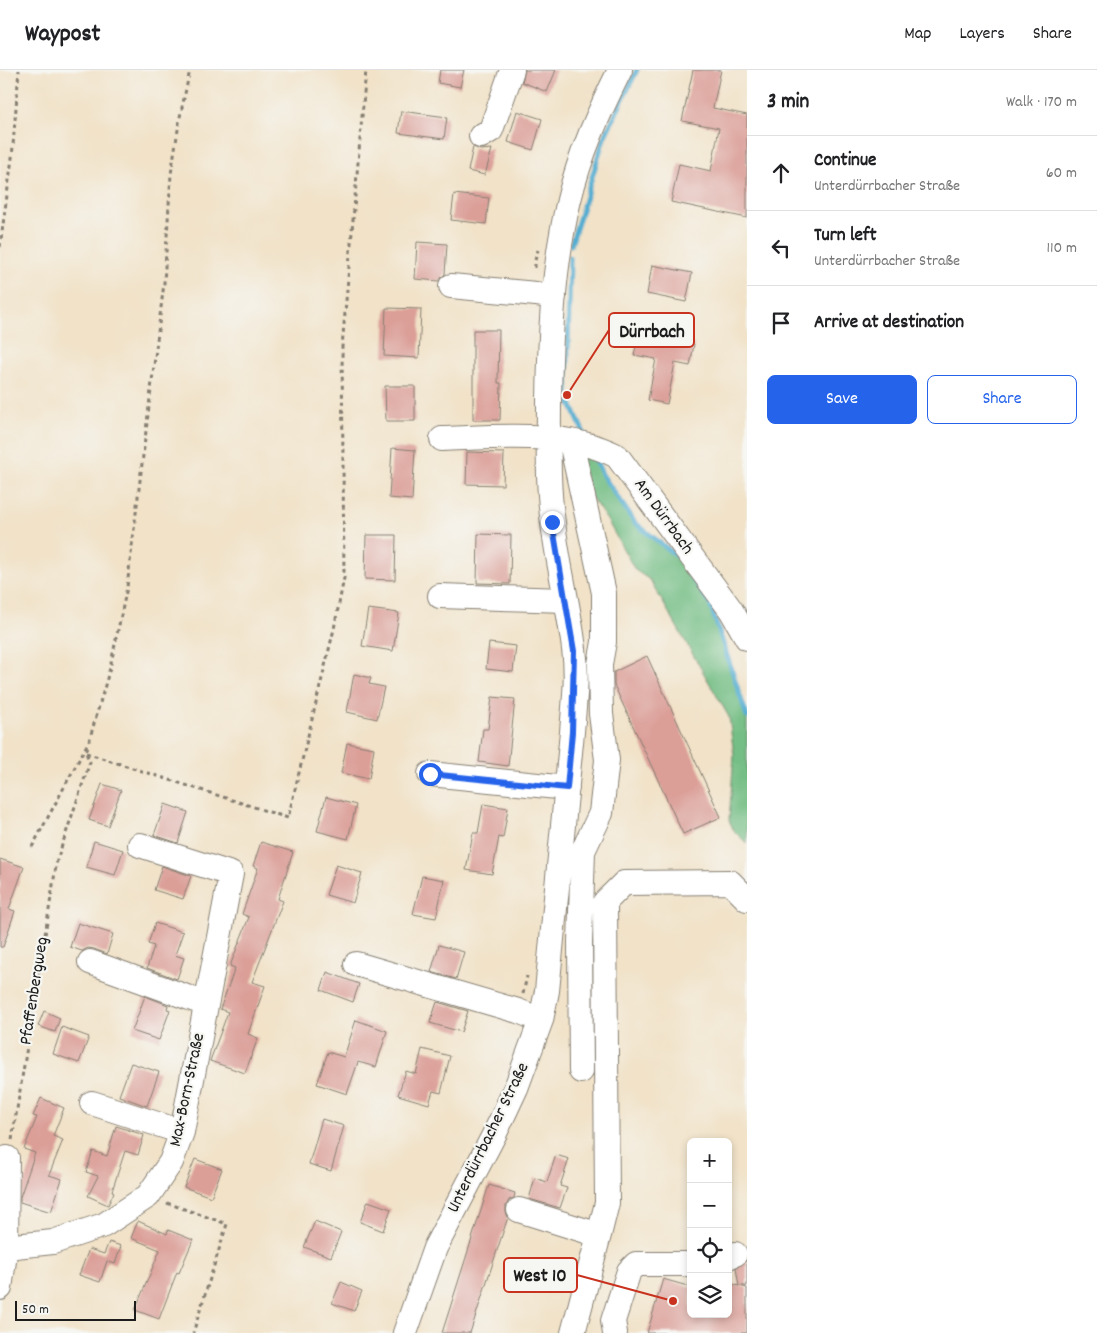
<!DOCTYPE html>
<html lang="en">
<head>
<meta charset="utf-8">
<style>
	body { margin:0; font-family:Dekko,sans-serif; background:#f6f6f6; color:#202124 }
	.controls { position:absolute; right:15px; bottom:15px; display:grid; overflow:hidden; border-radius:8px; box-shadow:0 2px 8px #0003 }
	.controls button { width:45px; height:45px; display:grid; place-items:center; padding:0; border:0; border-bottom:1px solid #e0e0e0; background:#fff; color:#202124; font:25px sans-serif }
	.scale { position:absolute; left:15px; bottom:12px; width:121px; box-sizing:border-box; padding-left:5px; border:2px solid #1c1c1c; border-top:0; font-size:14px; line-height:18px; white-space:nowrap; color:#1c1c1c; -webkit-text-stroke:4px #f6f6f2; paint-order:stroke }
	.stop { position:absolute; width:15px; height:15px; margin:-11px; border:4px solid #2563eb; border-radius:50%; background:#fff }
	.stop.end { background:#2563eb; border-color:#fff; box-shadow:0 1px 5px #0008 }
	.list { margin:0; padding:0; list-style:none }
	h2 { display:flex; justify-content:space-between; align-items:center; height:65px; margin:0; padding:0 20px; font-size:21px }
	h2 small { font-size:16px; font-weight:400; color:#757577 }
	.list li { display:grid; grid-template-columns:32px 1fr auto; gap:15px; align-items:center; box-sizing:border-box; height:75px; padding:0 20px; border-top:1px solid #e0e0e0 }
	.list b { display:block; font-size:19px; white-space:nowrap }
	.list p { margin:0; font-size:16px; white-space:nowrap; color:#757577 }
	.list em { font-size:16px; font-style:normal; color:#757577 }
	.actions { display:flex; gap:10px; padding:15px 20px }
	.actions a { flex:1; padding:11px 0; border:1px solid #2563eb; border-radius:8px; text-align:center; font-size:18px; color:#2563eb }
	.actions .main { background:#2563eb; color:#fff }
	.icon { flex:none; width:28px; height:28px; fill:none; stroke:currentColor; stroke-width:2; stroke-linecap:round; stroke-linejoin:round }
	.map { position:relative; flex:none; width:747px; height:1263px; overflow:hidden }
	header { display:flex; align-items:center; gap:30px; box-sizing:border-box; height:70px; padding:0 25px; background:#fff; border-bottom:1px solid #e0e0e0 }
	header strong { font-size:24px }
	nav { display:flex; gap:28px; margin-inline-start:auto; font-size:18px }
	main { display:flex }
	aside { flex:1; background:#fff }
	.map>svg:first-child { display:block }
	.forest { fill:#75be85; stroke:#486d50 }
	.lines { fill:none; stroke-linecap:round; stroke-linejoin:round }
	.stream { stroke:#53add1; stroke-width:5 }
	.building { fill:#db9f98 }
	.minor-casing { stroke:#867f72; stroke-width:26 }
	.path { stroke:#867f72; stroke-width:3; stroke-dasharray:4 4; stroke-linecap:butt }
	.minor { stroke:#fff; stroke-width:24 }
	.route { stroke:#2563eb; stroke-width:6 }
	.labels { text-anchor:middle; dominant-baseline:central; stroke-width:4.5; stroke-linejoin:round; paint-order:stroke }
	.street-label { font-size:18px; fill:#1c1c1c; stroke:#f6f6f2 }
	.leader { fill:none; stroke:#c8321e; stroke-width:2 }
	.callout-dot { fill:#c8321e; stroke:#f6f6f2; stroke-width:2 }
	.callout { fill:#f6f6f2; stroke:#c8321e; stroke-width:2 }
	.callout-label { font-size:19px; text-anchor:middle; font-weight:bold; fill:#1c1c1c }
</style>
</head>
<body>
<header>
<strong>Waypost</strong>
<nav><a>Map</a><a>Layers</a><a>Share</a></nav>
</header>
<main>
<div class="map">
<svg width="747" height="1263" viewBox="0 0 747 1263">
	<rect width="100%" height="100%" fill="#f6f6f2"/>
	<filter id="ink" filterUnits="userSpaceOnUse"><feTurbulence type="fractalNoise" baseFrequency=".02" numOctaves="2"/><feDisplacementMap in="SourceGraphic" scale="10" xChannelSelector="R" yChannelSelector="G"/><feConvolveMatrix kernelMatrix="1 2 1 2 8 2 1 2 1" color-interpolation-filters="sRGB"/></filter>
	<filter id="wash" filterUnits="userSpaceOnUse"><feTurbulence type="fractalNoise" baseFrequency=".0096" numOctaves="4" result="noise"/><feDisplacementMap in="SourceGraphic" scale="20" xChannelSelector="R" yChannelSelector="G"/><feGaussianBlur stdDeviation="1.12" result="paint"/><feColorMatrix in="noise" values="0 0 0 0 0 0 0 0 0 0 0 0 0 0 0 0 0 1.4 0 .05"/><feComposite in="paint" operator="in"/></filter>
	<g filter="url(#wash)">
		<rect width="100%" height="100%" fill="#f1e2c8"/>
		<!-- forest -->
		<path class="forest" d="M593,384L603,406L635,453L680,488L710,534L747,647V773L734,761L729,750L734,685L729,647L650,510L635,500L607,450L591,427L580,389Z"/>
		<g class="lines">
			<!-- stream -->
			<path class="stream" d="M571,175L604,68L637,0
				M570,188L567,325L586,368
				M593,385L603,406L635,453L679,488
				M689,503L710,534L747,647"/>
		</g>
		<g id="blocks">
			<!-- building -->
			<path class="building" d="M440,0H464L460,17L438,13Z
				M525,0H556L547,22L522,12Z
				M693,0H721L713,38L747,45V148L671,132L679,94L711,101L719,58L682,51Z
				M401,41L447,47L444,69L398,63Z
				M517,41L542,49L533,80L508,72Z
				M473,77L481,80L492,79L485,105L468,101Z
				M454,124L489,128L486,154L451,150Z
				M417,172L447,174L445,204L439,211L415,209Z
				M652,195L692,203L686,232L647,224Z
				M386,238L421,239L419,288L384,286Z
				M473,260H499L498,313H501L500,350H473Z
				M639,263L694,274L690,296L675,293L667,334L648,330L656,289L634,285Z
				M385,316H415V351H386Z
				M392,378L415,380L412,430L389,428Z
				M467,382L504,383L503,415L466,414Z
				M478,464L511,465L510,514L477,513Z
				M366,465H396L395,510L365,509Z
				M368,539L399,543L393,581L362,576Z
				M489,573L516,576L513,602L486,599Z
				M647,586L721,747L683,764L614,615V602Z
				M354,604L371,608L369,614L384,617L377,649L347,642Z
				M492,627L515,629L508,696L479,692L483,659H488Z
				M347,673L374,678L369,709L341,703Z
				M102,714L121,720L108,756L89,750Z
				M326,727L356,735L348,769L317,761Z
				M165,734L188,742L178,773L154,765Z
				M483,734L508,738L503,768L499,767L492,804L466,800L473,763H478Z
				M94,771L123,780L115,805L86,797Z
				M261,772L293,782L278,829L283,831L252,912L265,916L248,964L258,968L245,1003L210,991L228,942L220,939L235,898L230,896L249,847L242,844L258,798L253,796Z
				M0,789L24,797L9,839L15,841L3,877H0Z
				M336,795L362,803L353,833L326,825Z
				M162,796L191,806L183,829L154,820Z
				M422,806L444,810L436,848L413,844Z
				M78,853L113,864L107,884L94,879L88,878L82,881L70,877Z
				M155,853L183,862L175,885L184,888L177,909L147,898L154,876L148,874Z
				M439,875L464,882L456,909L431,902Z
				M327,902L359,914L353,932L321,920Z
				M145,926L168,935L167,939L170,940L159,970L132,961Z
				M437,932L468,941L461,962L430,953Z
				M44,941L60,948L55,962L38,956Z
				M356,950L387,961L376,997L358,992L347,1024L317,1014L328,982L344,987Z
				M62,957L89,967L79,993L53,984Z
				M422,979L450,986L441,1023L433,1021L429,1034L398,1025L406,1001L416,1004Z
				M131,993L159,1002L147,1036L119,1026Z
				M41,1028L64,1038L53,1066L63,1070L49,1105L62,1109L51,1142L20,1132V1127L35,1083L24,1079L37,1047L33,1046Z
				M322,1049L344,1056L331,1101L309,1094Z
				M116,1056L144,1065L138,1085L125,1081L112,1121L114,1122L108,1135L88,1126L98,1106L86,1102L93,1081L107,1086Z
				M556,1085L569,1089L560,1116L567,1118L560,1138L529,1129L535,1108L547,1112Z
				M195,1089L222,1099L211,1127L184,1117Z
				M489,1115L515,1123L514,1128L509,1130L506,1136V1143L508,1147L470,1263H442Z
				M368,1131L391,1139L383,1161L360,1152Z
				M138,1151L167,1164L168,1160L193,1170L179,1203L177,1202L159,1249L135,1240L160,1180L131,1168Z
				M315,1151L341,1162L331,1187L304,1177Z
				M109,1172L121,1176L115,1194L107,1191L100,1212L79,1205L89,1179L104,1184Z
				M747,1190V1216H740L747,1218V1263H647L663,1209L691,1217V1244H728V1213L739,1216L736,1198Z
				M341,1212L362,1221L354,1241L332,1233Z"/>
		</g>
	</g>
	<g filter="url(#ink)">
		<use href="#blocks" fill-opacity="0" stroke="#867f72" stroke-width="1"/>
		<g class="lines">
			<defs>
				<path id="minor" d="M481,66L491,60L512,0
					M451,216L536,224L554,227
					M442,369C498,367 567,360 617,386L731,540L747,568
					M571,372L604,523V572L600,594L601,644L607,690L601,743L583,781L580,872L581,1001
					M440,526L566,530
					M430,704L567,718
					M90,892L206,934
					M356,894L518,941L541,950
					M92,1033L182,1062
					M519,1140L599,1165L573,1263
					M599,1165L607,1133L605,832L624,813L730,812L747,829
					M6,1177L53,1172L104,1155L148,1126L171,1092L182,1062L231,804L140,775
					M728,1187L735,1184
					M0,1218L6,1177L7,1088
					M405,1263L435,1178L495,1063L516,1018L541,950L547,921L572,662C574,635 578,606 574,579C569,537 558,495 553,453C547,413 549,372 549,332C550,265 553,195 569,130C580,84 599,42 620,0
					M615,1263L613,1251L629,1201L636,1194H691"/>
			</defs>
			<!-- minor casing -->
			<use href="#minor" class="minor-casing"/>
			<!-- path -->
			<path class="path" d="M0,177L12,88L19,0
				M535,198V190L538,180
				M86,683L288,748L334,559L344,508L342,277L366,0
				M32,777L89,671L110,598L127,517L164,213L171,104L180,47L190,0
				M523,924L527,906
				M12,1070L57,790L90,692L86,683L88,677
				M167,1133L227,1154L193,1263"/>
			<!-- minor -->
			<use href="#minor" class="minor"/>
		</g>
	</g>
	<g class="lines" filter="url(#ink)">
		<!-- route -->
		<path class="route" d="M430,704L567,718L572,662L574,581L552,452"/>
	</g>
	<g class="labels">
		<!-- street labels -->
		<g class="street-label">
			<text transform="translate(663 447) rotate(54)">Am Dürrbach</text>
			<text transform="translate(35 921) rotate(-81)">Pfaffenbergweg</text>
			<text transform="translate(188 1020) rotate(-78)">Max-Born-Straße</text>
			<text transform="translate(489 1068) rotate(-64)">Unterdürrbacher Straße</text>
		</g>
	</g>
	<!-- callouts -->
	<path class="leader" d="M567 325L609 260M673 1231L577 1205"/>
	<g class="callout-dot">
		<circle cx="567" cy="325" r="5"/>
		<circle cx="673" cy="1231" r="5"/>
	</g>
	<g class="callout">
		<rect x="609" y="243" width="85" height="34" rx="5"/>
		<rect x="504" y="1188" width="73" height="34" rx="5"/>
	</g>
	<g class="callout-label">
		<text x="652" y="267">Dürrbach</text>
		<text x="540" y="1211">West 10</text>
	</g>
</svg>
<div class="controls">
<button>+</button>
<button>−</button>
<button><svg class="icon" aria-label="locate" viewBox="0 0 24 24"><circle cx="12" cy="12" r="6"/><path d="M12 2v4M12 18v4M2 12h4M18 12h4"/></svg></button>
<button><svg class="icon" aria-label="layers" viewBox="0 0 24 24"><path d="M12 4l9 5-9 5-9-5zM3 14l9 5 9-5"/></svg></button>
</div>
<div class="scale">50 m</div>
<div class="stop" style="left:430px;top:704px"></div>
<div class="stop end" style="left:552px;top:452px"></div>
</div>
<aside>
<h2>3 min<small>Walk · 170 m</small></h2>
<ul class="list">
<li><svg class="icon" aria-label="ahead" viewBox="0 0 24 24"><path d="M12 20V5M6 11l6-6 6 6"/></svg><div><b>Continue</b><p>Unterdürrbacher Straße</p></div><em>60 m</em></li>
<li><svg class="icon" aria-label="left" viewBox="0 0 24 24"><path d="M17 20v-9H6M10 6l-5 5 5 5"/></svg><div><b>Turn left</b><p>Unterdürrbacher Straße</p></div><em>110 m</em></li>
<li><svg class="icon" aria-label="arrive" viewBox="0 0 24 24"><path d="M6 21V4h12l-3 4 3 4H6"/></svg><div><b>Arrive at destination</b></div></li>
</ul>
<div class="actions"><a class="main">Save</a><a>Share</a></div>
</aside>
</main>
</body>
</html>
